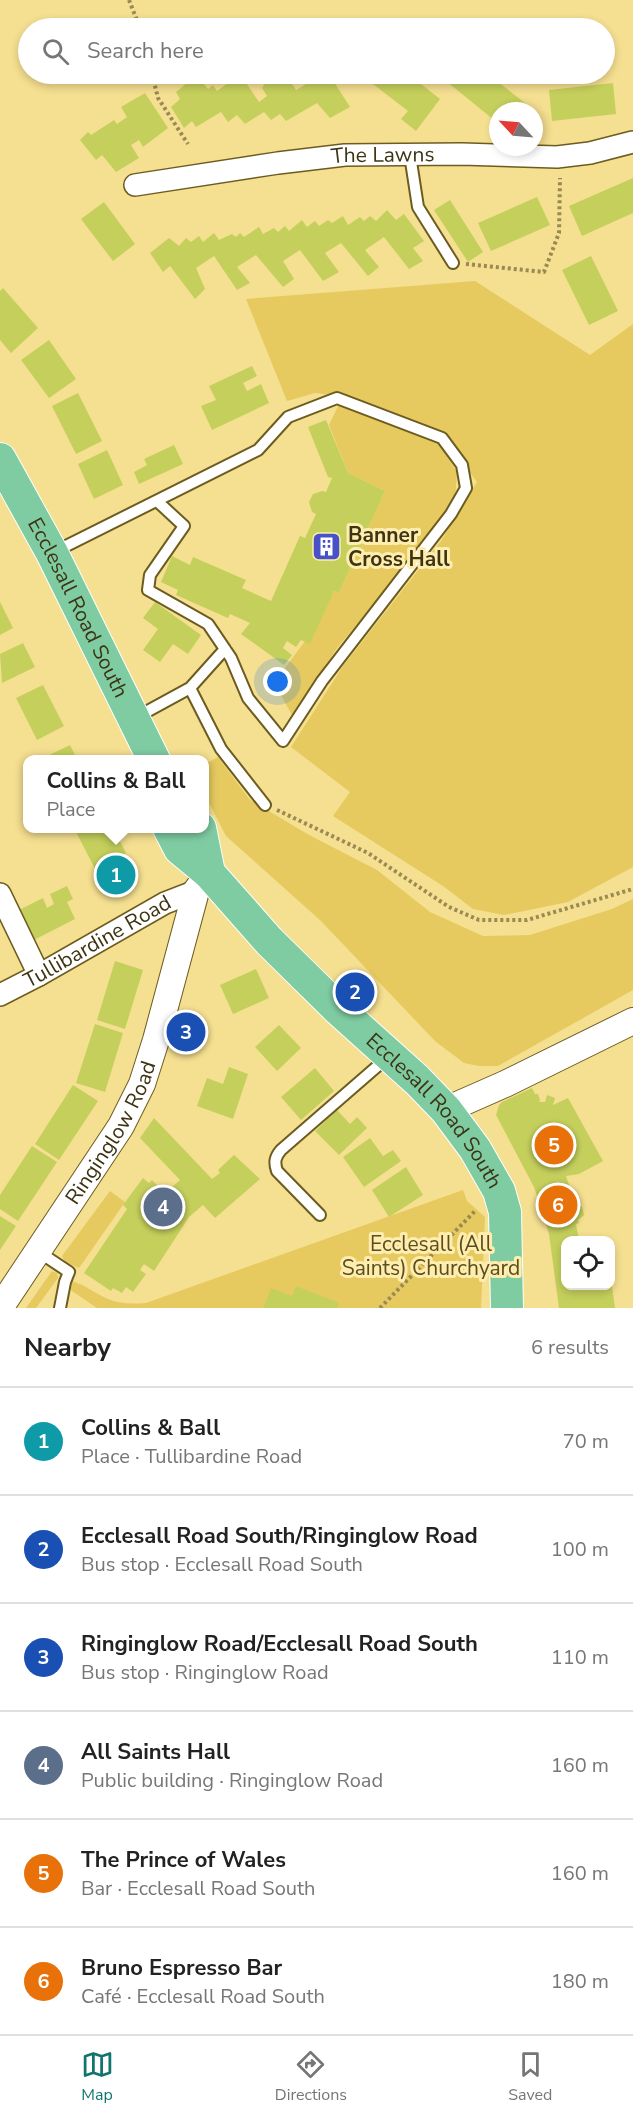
<!DOCTYPE html>
<html lang="en">
<head>
<meta charset="utf-8">
<style>
	body { margin:0; font-family:"Nunito Sans",sans-serif; background:#f6f6f6; color:#222 }
	.controls { position:absolute; right:18px; bottom:18px; display:grid; overflow:hidden; border-radius:12px; box-shadow:0 3px 9px #0003 }
	.controls button { width:54px; height:54px; display:grid; place-items:center; padding:0; border:0; border-bottom:2px solid #e0e0e0; background:#fff; color:#222; font:30px sans-serif }
	.compass { position:absolute; left:489px; top:102px; width:54px; height:54px; border-radius:50%; background:#fff; box-shadow:0 3px 9px #0003; rotate:296deg }
	.you { position:absolute; left:278px; top:682px; width:21px; height:21px; margin:-15px; border:4px solid #fff; border-radius:50%; background:#1a73e8; box-shadow:0 0 0 9px #1a73e833 }
	.badge { display:grid; place-items:center; width:39px; height:39px; border-radius:50%; background:#0f766e; color:#fff; font-size:20px; font-weight:700 }
	.pin { position:absolute; translate:-50% -50%; border:3px solid #fff; box-shadow:0 2px 6px #0006 }
	.popup { position:absolute; left:23px; top:755px; width:186px; height:78px; box-sizing:border-box; display:grid; place-content:center; border-radius:12px; background:#fff; filter:drop-shadow(0 2px 4px #0005); font-size:20px; white-space:nowrap; color:#767676 }
	.popup b { font-size:22px; color:#222 }
	.popup::after { content:''; position:absolute; left:50%; top:100%; margin-left:-12px; border:12px solid transparent; border-top-color:#fff }
	.list { margin:0; padding:0; list-style:none }
	h2 { display:flex; justify-content:space-between; align-items:center; height:78px; margin:0; padding:0 24px; font-size:26px }
	h2 small { font-size:20px; font-weight:400; color:#767676 }
	.list li { display:grid; grid-template-columns:39px 1fr auto; gap:18px; align-items:center; box-sizing:border-box; height:108px; padding:0 24px; border-top:2px solid #e0e0e0 }
	.list b { display:block; font-size:22px; white-space:nowrap }
	.list p { margin:0; font-size:20px; white-space:nowrap; color:#767676 }
	.list em { font-size:20px; font-style:normal; color:#767676 }
	.icon { flex:none; width:33px; height:33px; fill:none; stroke:currentColor; stroke-width:2; stroke-linecap:round; stroke-linejoin:round }
	.map { position:relative; flex:none; width:633px; height:1308px; overflow:hidden }
	.search { position:absolute; background:#fff; box-shadow:0 3px 9px #0003; left:18px; right:18px; top:18px; height:66px; display:flex; align-items:center; gap:15px; box-sizing:border-box; padding:0 21px; border-radius:33px; color:#767676; font-size:22px }
	.sheet { height:726px; background:#fff }
	nav { display:flex; justify-content:space-around; align-items:center; box-sizing:border-box; height:84px; border-top:2px solid #e0e0e0; background:#fff; font-size:16px; color:#767676 }
	nav a { display:grid; justify-items:center; gap:3px }
	nav .on { color:#0f766e }
	.map>svg:first-child { display:block }
	.green { fill:#e6ca5f }
	.building { fill:#c5d05c }
	.lines { fill:none; stroke-linecap:round; stroke-linejoin:round }
	.service-casing { stroke:#6c5c20; stroke-width:14 }
	.minor-casing { stroke:#6c5c20; stroke-width:24 }
	.tertiary-casing { stroke:#6c5c20; stroke-width:28 }
	.primary-casing { stroke:#fff; stroke-width:34 }
	.path { stroke:#998a52; stroke-width:4; stroke-dasharray:3 3; stroke-linecap:butt }
	.service { stroke:#fff; stroke-width:10 }
	.minor { stroke:#fff; stroke-width:21 }
	.tertiary { stroke:#fff; stroke-width:26 }
	.primary { stroke:#7fcca3; stroke-width:32 }
	.labels { text-anchor:middle; dominant-baseline:central; stroke-width:6; stroke-linejoin:round; paint-order:stroke }
	.street-label { font-size:21px; fill:#3c3413; stroke:#feedae }
	.poi-label { font-size:21px; font-weight:bold; fill:#3c3413; stroke:#feedae; text-anchor:start }
	.park-label { font-size:21px; fill:#5b4e1e; stroke:#feedae }
</style>
</head>
<body>
<div class="map">
<svg width="633" height="1308" viewBox="0 0 633 1308">
	<rect width="100%" height="100%" fill="#f5df90"/>
	<!-- green -->
	<path class="green" d="M475,281L590,355L633,324V867L568,902L504,915L473,909L443,886L333,816L350,792L291,747L343,666L441,541L477,482L443,436L352,398L315,393L287,401L246,299Z
		M340,402L434,436L457,472L455,501L436,530L337,648L292,715L270,676L285,668L305,641L334,591L339,593L385,491L348,473L329,425Z
		M218,757L250,800L309,835L377,870L430,912L483,936L530,935L612,909L633,899V990L498,1066H479L464,1063L435,1041L321,921L226,836L205,795V764Z
		M463,1190L467,1201L485,1217L481,1308H97L72,1291L68,1285L70,1281C84,1283 95,1294 108,1299C120,1304 133,1304 146,1303Z
		M110,1191L125,1202L79,1268L65,1262L62,1256Z
		M52,1271L57,1273L58,1278L36,1308H26Z"/>
	<!-- building -->
	<path class="building" d="M240,74L259,102L267,96L262,88L265,83L259,74H286L296,90L323,74H329L350,107L330,118L317,103L286,121L280,114L271,120L264,112L245,124L237,115L228,122L221,112L196,127L192,121L184,128L171,107L180,99L176,92L197,75L208,89L213,85L217,91Z
		M360,74H408L440,99L416,131L401,119L408,111Z
		M452,74H488L530,107L527,111H498V132L490,125L494,120L446,81Z
		M613,83L616,114L552,121L549,90Z
		M145,93L168,128L143,147L139,140L131,145L139,158L116,172L102,155L96,160L80,140L88,132L91,135L114,120L117,124L127,117L121,107Z
		M633,178V213L582,236L569,206Z
		M537,197L550,225L491,251L478,223Z
		M450,200L483,252L468,262L434,210Z
		M104,202L135,244L113,261L81,219Z
		M387,210L396,220L404,214L424,241L413,248L423,261L409,269L384,237L365,250L379,267L368,276L341,243L325,253L339,272L323,281L300,250L283,261L294,279L283,287L256,255L237,267L250,283L237,290L214,256L196,268L205,289L195,299L170,266L163,272L150,253L169,238L179,246L186,238L191,242L199,236L203,242L214,233L219,240L232,234L236,237L240,233L244,237L259,227L263,234L274,228L278,232L285,226L289,231L302,220L307,227L315,221L319,226L328,220L332,223L343,216L348,225L360,217L364,221L370,216L376,221Z
		M591,256L618,311L589,325L562,270Z
		M3,288L38,328L11,353L0,340V291Z
		M49,340L76,379L49,398L21,360Z
		M252,366L257,376L243,383L247,391L261,384L269,403L212,430L201,406L216,400L209,386Z
		M78,393L102,441L76,454L52,406Z
		M326,420L348,473L385,491L339,593L334,591L310,644L301,640L296,647L287,641L283,648L292,655L284,665L241,634L250,623L230,614L228,618L176,595L178,590L161,582L172,556L190,565L193,557L246,580L242,588L271,601L300,536L305,538L316,514L312,512L309,502L313,494L322,491L326,492L332,478L328,477L308,427Z
		M174,445L183,464L139,484L134,472L147,465L144,459Z
		M107,450L123,485L94,499L78,464Z
		M0,602L13,628L0,635Z
		M155,602L201,635L188,654L173,644L160,662L143,650L158,629L143,618Z
		M23,643L35,667L2,683L0,654Z
		M43,685L64,726L37,740L16,698Z
		M70,745L77,759H41Z
		M74,828H113L126,853L123,855L138,880L109,896Z
		M67,886L73,899L67,902L75,919L34,940L19,910L43,898L47,908L54,904L50,894Z
		M115,961L143,970L125,1029L97,1020Z
		M256,969L269,998L233,1014L220,985Z
		M95,1024L123,1033L105,1092L76,1083Z
		M279,1025L301,1048L277,1071L255,1047Z
		M229,1067L248,1074L233,1119L197,1106L207,1078L223,1084Z
		M315,1068L334,1091L301,1120L281,1097Z
		M73,1085L98,1101L59,1160L35,1144Z
		M532,1088L535,1094H538L540,1100L539,1102H545L547,1095L555,1098L553,1105L568,1098L603,1161L579,1174L566,1176L577,1208L582,1206L584,1215L578,1220L579,1223L576,1224L579,1240H566V1286H612L615,1308H559L549,1234L544,1218L534,1187L496,1115L499,1105L502,1102Z
		M337,1110L350,1124L357,1117L367,1128L339,1155L315,1131Z
		M154,1118L212,1179L220,1173L218,1170L234,1155L260,1179L215,1218L203,1205L189,1217L154,1271L144,1264L140,1270L146,1274L133,1292L126,1287L122,1293L113,1288L111,1291L84,1273L127,1209L123,1205L143,1178L149,1183L152,1180L165,1193L180,1180L140,1138Z
		M370,1138L383,1156L393,1150L401,1161L364,1187L343,1157Z
		M32,1146L57,1162L18,1221L0,1209V1195Z
		M406,1167L423,1195L389,1217L372,1190Z
		M0,1216L16,1226L0,1250Z
		M296,1286L339,1303L337,1308H263L271,1288L292,1296Z"/>
	<g class="lines">
		<defs>
			<path id="service" d="M410,155L418,207L453,263
				M54,552L258,450L288,417L337,398L442,438L462,465L466,488L451,514L322,681L283,741L248,698L231,658L208,624L148,590L150,575L184,526L157,501
				M225,649L190,688L221,749L265,805
				M135,718L190,688
				M320,1215L277,1171C274,1162 275,1157 281,1150L388,1057
				M39,1252L69,1272L65,1282L60,1308"/>
			<g id="minor">
				<path id="s1" d="M135,185L278,163L345,155L462,154L557,157L590,153L633,142"/>
				<path d="M0,894L39,975"/>
				<path id="s2" d="M0,995L39,975L165,903L196,891"/>
			</g>
			<g id="tertiary">
				<path d="M446,1110L505,1084L633,1021"/>
				<path id="s3" d="M0,1308L121,1126L142,1084L156,1040L196,891L209,873"/>
			</g>
			<g id="primary">
				<path id="s4" d="M0,459L52,553L154,760"/>
				<path id="s5" d="M169,828L180,849L209,873L269,941L337,1008L417,1080L446,1110L475,1149L499,1191L505,1212L507,1308"/>
				<path d="M200,828L209,873"/>
			</g>
		</defs>
		<!-- service casing -->
		<use href="#service" class="service-casing"/>
		<!-- minor casing -->
		<use href="#minor" class="minor-casing"/>
		<!-- tertiary casing -->
		<use href="#tertiary" class="tertiary-casing"/>
		<!-- primary casing -->
		<use href="#primary" class="primary-casing"/>
		<!-- path -->
		<path class="path" d="M129,0L140,28
			M152,74L158,98L188,144
			M466,264L544,272L559,233L560,178
			M277,810L368,853L449,907L479,920H527L633,889
			M380,1308L476,1210"/>
		<!-- service -->
		<use href="#service" class="service"/>
		<!-- minor -->
		<use href="#minor" class="minor"/>
		<!-- tertiary -->
		<use href="#tertiary" class="tertiary"/>
		<!-- primary -->
		<use href="#primary" class="primary"/>
	</g>
	<!-- icons -->
	<defs>
		<symbol id="building-square" viewBox="-11 -11 22 22"><rect x="-9" y="-9" width="18" height="18" rx="4" fill="#4851c7" stroke="#feedae"/><path d="M-4-6H4V6H1V3H-1V6H-4ZM-2.5-4.3h1.7v1.8h-1.7ZM.8-4.3h1.7v1.8H.8ZM-2.5-1h1.7V.8h-1.7ZM.8-1h1.7V.8H.8Z" fill="#fff"/></symbol>
	</defs>
	<g fill-rule="evenodd">
		<use href="#building-square" x="310" y="530" width="33" height="33"/>
	</g>
	<g class="labels">
		<!-- street labels -->
		<g class="street-label">
			<text stroke="none"><textPath href="#s1" startOffset="250">The Lawns</textPath></text>
			<text stroke="none"><textPath href="#s4" startOffset="168">Ecclesall Road South</textPath></text>
			<text stroke="none"><textPath href="#s2" startOffset="111">Tullibardine Road</textPath></text>
			<text stroke="none"><textPath href="#s5" startOffset="390">Ecclesall Road South</textPath></text>
			<text stroke="none"><textPath href="#s3" startOffset="208">Ringinglow Road</textPath></text>
		</g>
		<!-- poi labels -->
		<g class="poi-label">
			<text x="348" y="535">Banner<tspan x="348" dy="24">Cross Hall</tspan></text>
		</g>
		<!-- park labels -->
		<g class="park-label">
			<text x="431" y="1244">Ecclesall (All<tspan x="431" dy="24">Saints) Churchyard</tspan></text>
		</g>
	</g>
</svg>
<div class="controls">
<button><svg class="icon" aria-label="locate" viewBox="0 0 24 24"><circle cx="12" cy="12" r="6"/><path d="M12 2v4M12 18v4M2 12h4M18 12h4"/></svg></button>
</div>
<svg class="compass" viewBox="-18 -18 36 36"><path d="M0-13l5 13h-10z" fill="#e53935"/><path d="M0 13l5-13h-10z" fill="#767676"/></svg>
<div class="you"></div>
<div class="pin badge" style="left:116px;top:875px;background:#0f9aa8">1</div>
<div class="popup"><b>Collins &amp; Ball</b>Place</div>
<div class="pin badge" style="left:355px;top:992px;background:#1a4fb4">2</div>
<div class="pin badge" style="left:186px;top:1032px;background:#1a4fb4">3</div>
<div class="pin badge" style="left:163px;top:1207px;background:#5c6f8a">4</div>
<div class="pin badge" style="left:554px;top:1145px;background:#e8710a">5</div>
<div class="pin badge" style="left:558px;top:1205px;background:#e8710a">6</div>
<div class="search"><svg class="icon" aria-label="search" viewBox="0 0 24 24"><circle cx="10" cy="10" r="6"/><path d="M15 15l6 6"/></svg>Search here</div>
</div>
<section class="sheet">
<h2>Nearby<small>6 results</small></h2>
<ul class="list">
<li><span class="badge" style="background:#0f9aa8">1</span><div><b>Collins &amp; Ball</b><p>Place · Tullibardine Road</p></div><em>70 m</em></li>
<li><span class="badge" style="background:#1a4fb4">2</span><div><b>Ecclesall Road South/Ringinglow Road</b><p>Bus stop · Ecclesall Road South</p></div><em>100 m</em></li>
<li><span class="badge" style="background:#1a4fb4">3</span><div><b>Ringinglow Road/Ecclesall Road South</b><p>Bus stop · Ringinglow Road</p></div><em>110 m</em></li>
<li><span class="badge" style="background:#5c6f8a">4</span><div><b>All Saints Hall</b><p>Public building · Ringinglow Road</p></div><em>160 m</em></li>
<li><span class="badge" style="background:#e8710a">5</span><div><b>The Prince of Wales</b><p>Bar · Ecclesall Road South</p></div><em>160 m</em></li>
<li><span class="badge" style="background:#e8710a">6</span><div><b>Bruno Espresso Bar</b><p>Café · Ecclesall Road South</p></div><em>180 m</em></li>
</ul>
</section>
<nav>
<a class="on"><svg class="icon" aria-label="map" viewBox="0 0 24 24"><path d="M3 6l6-2 6 2 6-2v14l-6 2-6-2-6 2zM9 4v14M15 6v14"/></svg>Map</a>
<a><svg class="icon" aria-label="directions" viewBox="0 0 24 24"><path d="M12 3l9 9-9 9-9-9zM9 14v-3h6M13 9l2 2-2 2"/></svg>Directions</a>
<a><svg class="icon" aria-label="saved" viewBox="0 0 24 24"><path d="M7 4h10v16l-5-4-5 4z"/></svg>Saved</a>
</nav>
</body>
</html>
